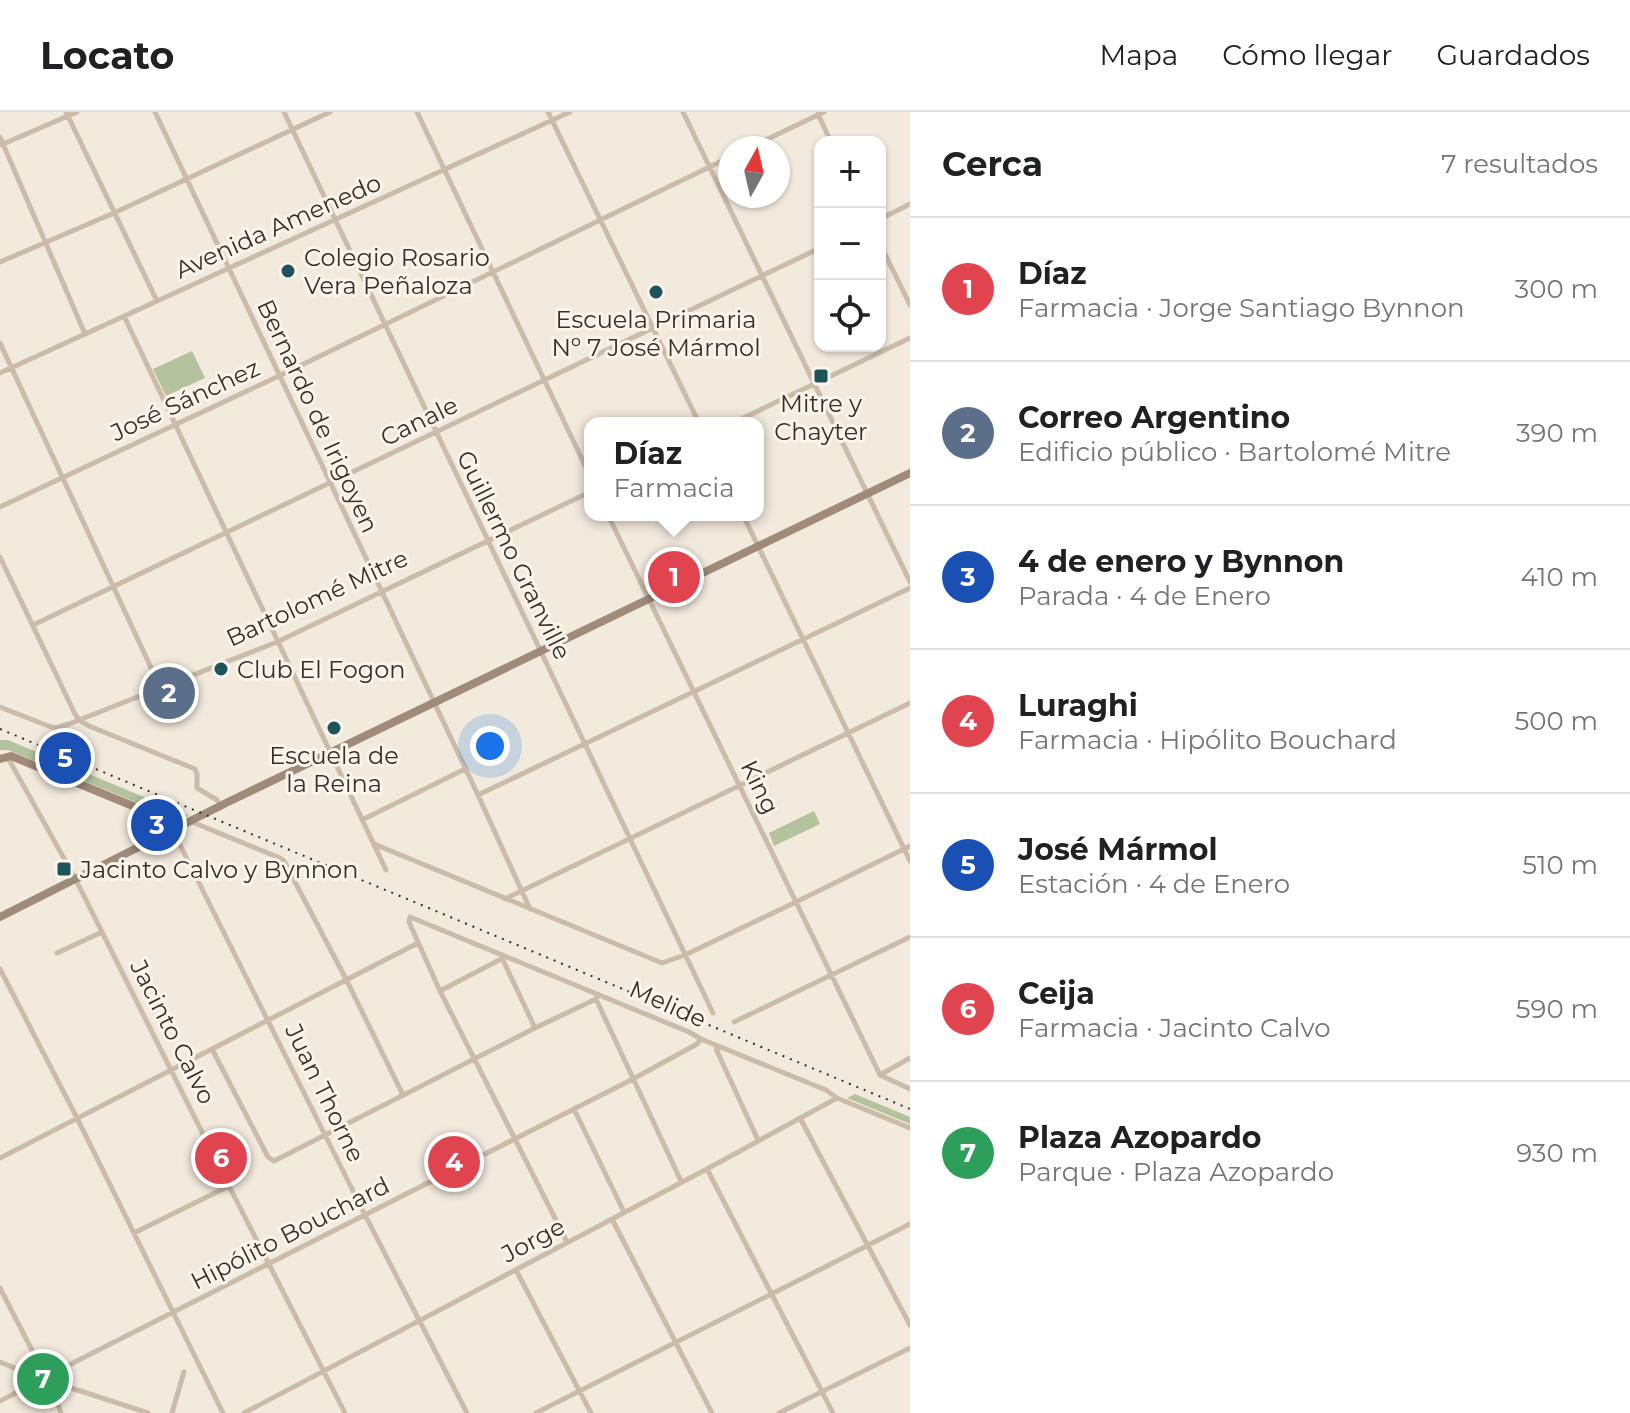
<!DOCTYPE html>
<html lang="es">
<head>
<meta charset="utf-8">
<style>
	body { margin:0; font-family:Montserrat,sans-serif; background:#f6f6f6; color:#202124 }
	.controls { position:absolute; right:24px; top:24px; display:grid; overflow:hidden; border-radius:16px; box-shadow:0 2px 6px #0004 }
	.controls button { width:72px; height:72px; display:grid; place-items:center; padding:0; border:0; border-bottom:2px solid #e0e0e0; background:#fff; color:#202124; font:40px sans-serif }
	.compass { position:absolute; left:718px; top:24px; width:72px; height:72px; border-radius:50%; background:#fff; box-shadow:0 2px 6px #0004; rotate:8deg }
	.you { position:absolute; left:490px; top:634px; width:28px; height:28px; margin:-20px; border:6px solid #fff; border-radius:50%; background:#1a73e8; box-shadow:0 0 0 12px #1a73e833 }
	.badge { display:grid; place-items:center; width:52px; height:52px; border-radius:50%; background:#1a73e8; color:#fff; font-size:26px; font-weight:700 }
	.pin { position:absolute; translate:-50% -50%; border:4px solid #fff; box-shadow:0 2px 8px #0006 }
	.popup { position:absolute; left:584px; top:305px; width:180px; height:104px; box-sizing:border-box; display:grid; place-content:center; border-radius:16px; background:#fff; filter:drop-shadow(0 2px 6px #0005); font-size:26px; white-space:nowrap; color:#757577 }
	.popup b { font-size:30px; color:#202124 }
	.popup::after { content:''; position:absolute; left:50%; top:100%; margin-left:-16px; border:16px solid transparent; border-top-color:#fff }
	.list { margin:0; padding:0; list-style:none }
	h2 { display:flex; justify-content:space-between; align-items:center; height:104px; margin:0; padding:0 32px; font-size:34px }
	h2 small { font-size:26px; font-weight:400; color:#757577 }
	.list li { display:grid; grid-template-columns:52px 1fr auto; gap:24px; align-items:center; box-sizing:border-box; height:144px; padding:0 32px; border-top:2px solid #e0e0e0 }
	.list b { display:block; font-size:30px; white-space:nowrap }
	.list p { margin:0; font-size:26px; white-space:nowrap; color:#757577 }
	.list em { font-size:26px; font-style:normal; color:#757577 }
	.icon { flex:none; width:44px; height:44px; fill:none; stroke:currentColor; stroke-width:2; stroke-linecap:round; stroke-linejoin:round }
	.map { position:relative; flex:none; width:910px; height:1301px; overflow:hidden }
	header { display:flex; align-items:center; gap:48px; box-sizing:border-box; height:112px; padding:0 40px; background:#fff; border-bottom:2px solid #e0e0e0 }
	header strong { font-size:38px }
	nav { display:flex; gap:44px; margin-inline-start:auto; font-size:28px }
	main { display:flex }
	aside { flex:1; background:#fff }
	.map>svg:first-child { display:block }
	.green { fill:#b4c39d }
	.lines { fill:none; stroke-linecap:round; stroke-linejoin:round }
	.street { stroke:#ccbba9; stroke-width:5 }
	.secondary { stroke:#a08a7a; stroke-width:8 }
	.rail { stroke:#392f29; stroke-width:2; stroke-dasharray:2 6; stroke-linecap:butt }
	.poi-dot { fill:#1d545b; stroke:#faf4ea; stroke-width:3 }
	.labels { text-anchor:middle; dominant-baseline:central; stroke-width:6; stroke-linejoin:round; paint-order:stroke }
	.street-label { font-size:24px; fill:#392f29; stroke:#faf4ea }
	.poi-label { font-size:24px; fill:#392f29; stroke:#faf4ea; text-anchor:start }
</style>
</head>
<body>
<header>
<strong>Locato</strong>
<nav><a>Mapa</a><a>Cómo llegar</a><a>Guardados</a></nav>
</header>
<main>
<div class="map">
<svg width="910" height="1301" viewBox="0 0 910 1301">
	<rect width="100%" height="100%" fill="#f3eade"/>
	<!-- green -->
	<path class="green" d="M192,239L205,266L166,284L153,257Z
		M0,628H8L189,704L177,707L8,638H0Z
		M814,699L820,712L774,734L769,721Z
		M855,982L910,1005V1012L847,986Z
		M26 1267a17 17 0 1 1 34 0a17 17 0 1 1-34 0Z"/>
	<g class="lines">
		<!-- street -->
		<path class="street" d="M66,0L157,189
			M155,0L478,683L530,797
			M284,0L713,901
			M417,0L590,364
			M548,0L699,311
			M683,0L910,470
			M818,2L831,30
			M0,25L85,222
			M1,33L77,0
			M749,36L824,0
			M880,107L910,92
			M880,132L910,193
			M0,150L114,101L330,0
			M124,204L386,758
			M0,231L160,575
			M0,261L570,0
			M733,311L910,226
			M0,395L279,264L730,45
			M608,403L880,963
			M743,403L910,749
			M0,445L75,602L79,608L89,614L195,657L197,662V676L217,688L221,693
			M33,513L820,136
			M0,595L51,615L56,616L69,612L277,530L590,380
			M7,644L76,768L229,1074L345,1301
			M478,683L910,476
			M362,708L465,657
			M192,710L280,746L284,749L347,869L403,983
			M173,719L365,1103L467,1301
			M374,732L662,851L685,843L796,790L910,734
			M505,787L910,591
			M410,805L689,920L701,927L826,978L837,986L910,1016
			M410,805L409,810L440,879L567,1130
			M57,841L102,820
			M502,846L535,916
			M0,857L77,1006L223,1301
			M440,879L503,846
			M596,887L681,1069
			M734,910L910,825
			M716,933L717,939L758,1028
			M212,937L268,1045L274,1049L535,916L596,887L598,882
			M880,963L910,946
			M880,963L910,977
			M574,997L624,1100
			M800,1006L910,1213
			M0,1046L418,831
			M707,1057L833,1301
			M612,1107L712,1301
			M134,1121L229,1074
			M516,1158L591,1301
			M0,1176L36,1246
			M21 1268a23 23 0 1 1 46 0a23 23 0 1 1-46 0Z
			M0,1250L22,1259
			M63,1256L633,967L697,932L701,927
			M65,1274L148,1301
			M56,1287L61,1301
			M0,1289L23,1277
			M172,1301L184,1260
			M244,1301L707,1057L837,986
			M536,1301L910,1112
			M779,1301L910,1236"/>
		<!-- secondary -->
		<path class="secondary" d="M0,647L11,644L172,710L180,715
			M0,805L228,690L910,361"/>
		<!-- rail -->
		<path class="rail" d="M0,617L910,997"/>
	</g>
	<!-- markers -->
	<g class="poi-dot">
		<circle cx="288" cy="159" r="8"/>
		<circle cx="656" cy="180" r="8"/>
		<rect x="813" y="256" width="16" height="16" rx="4"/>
		<circle cx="221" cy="557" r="8"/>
		<circle cx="334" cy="616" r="8"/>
		<rect x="56" y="749" width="16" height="16" rx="4"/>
	</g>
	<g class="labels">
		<!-- street labels -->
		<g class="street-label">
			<text transform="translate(278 114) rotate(-24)">Avenida Amenedo</text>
			<text transform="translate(185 288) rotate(-25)">José Sánchez</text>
			<text transform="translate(318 304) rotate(65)">Bernardo de Irigoyen</text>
			<text transform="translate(419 309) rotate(-26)">Canale</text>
			<text transform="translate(514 443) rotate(64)">Guillermo Granville</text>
			<text transform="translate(317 486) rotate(-25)">Bartolomé Mitre</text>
			<text transform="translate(760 675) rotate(64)">King</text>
			<text transform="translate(668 892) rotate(24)">Melide</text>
			<text transform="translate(173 920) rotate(63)">Jacinto Calvo</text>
			<text transform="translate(325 981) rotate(64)">Juan Thorne</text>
			<text transform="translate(290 1121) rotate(-27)">Hipólito Bouchard</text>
			<text transform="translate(533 1128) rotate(-28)">Jorge</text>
		</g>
		<!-- poi labels -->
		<g class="poi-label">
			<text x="304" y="145">Colegio Rosario<tspan x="304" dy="28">Vera Peñaloza</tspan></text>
			<text x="656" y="207" text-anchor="middle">Escuela Primaria<tspan x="656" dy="28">Nº 7 José Mármol</tspan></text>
			<text x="821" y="291" text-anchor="middle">Mitre y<tspan x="821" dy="28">Chayter</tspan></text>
			<text x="237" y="557">Club El Fogon</text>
			<text x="334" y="643" text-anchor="middle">Escuela de<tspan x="334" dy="28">la Reina</tspan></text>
			<text x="80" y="757">Jacinto Calvo y Bynnon</text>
		</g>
	</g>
</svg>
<div class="controls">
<button>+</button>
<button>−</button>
<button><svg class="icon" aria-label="locate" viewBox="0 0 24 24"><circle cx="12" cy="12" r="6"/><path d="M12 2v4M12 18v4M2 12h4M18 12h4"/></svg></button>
</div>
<svg class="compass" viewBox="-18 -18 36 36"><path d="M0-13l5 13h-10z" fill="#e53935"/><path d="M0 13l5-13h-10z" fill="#757577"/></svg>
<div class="you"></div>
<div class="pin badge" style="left:674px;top:465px;background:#e0444e">1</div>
<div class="popup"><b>Díaz</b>Farmacia</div>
<div class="pin badge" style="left:169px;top:581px;background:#5c6f8a">2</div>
<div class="pin badge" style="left:157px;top:713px;background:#1a4fb4">3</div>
<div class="pin badge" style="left:454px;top:1050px;background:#e0444e">4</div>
<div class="pin badge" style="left:65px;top:646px;background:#1a4fb4">5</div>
<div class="pin badge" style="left:221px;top:1046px;background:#e0444e">6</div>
<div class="pin badge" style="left:43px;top:1267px;background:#2e9e5b">7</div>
</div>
<aside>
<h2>Cerca<small>7 resultados</small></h2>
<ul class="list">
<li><span class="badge" style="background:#e0444e">1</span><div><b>Díaz</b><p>Farmacia · Jorge Santiago Bynnon</p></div><em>300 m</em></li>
<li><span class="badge" style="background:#5c6f8a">2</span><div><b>Correo Argentino</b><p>Edificio público · Bartolomé Mitre</p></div><em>390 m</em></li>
<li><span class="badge" style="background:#1a4fb4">3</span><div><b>4 de enero y Bynnon</b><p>Parada · 4 de Enero</p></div><em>410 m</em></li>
<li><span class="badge" style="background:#e0444e">4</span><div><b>Luraghi</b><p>Farmacia · Hipólito Bouchard</p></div><em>500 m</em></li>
<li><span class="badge" style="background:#1a4fb4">5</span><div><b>José Mármol</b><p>Estación · 4 de Enero</p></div><em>510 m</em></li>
<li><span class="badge" style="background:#e0444e">6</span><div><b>Ceija</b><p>Farmacia · Jacinto Calvo</p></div><em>590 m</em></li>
<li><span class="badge" style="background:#2e9e5b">7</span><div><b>Plaza Azopardo</b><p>Parque · Plaza Azopardo</p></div><em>930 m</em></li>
</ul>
</aside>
</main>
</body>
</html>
